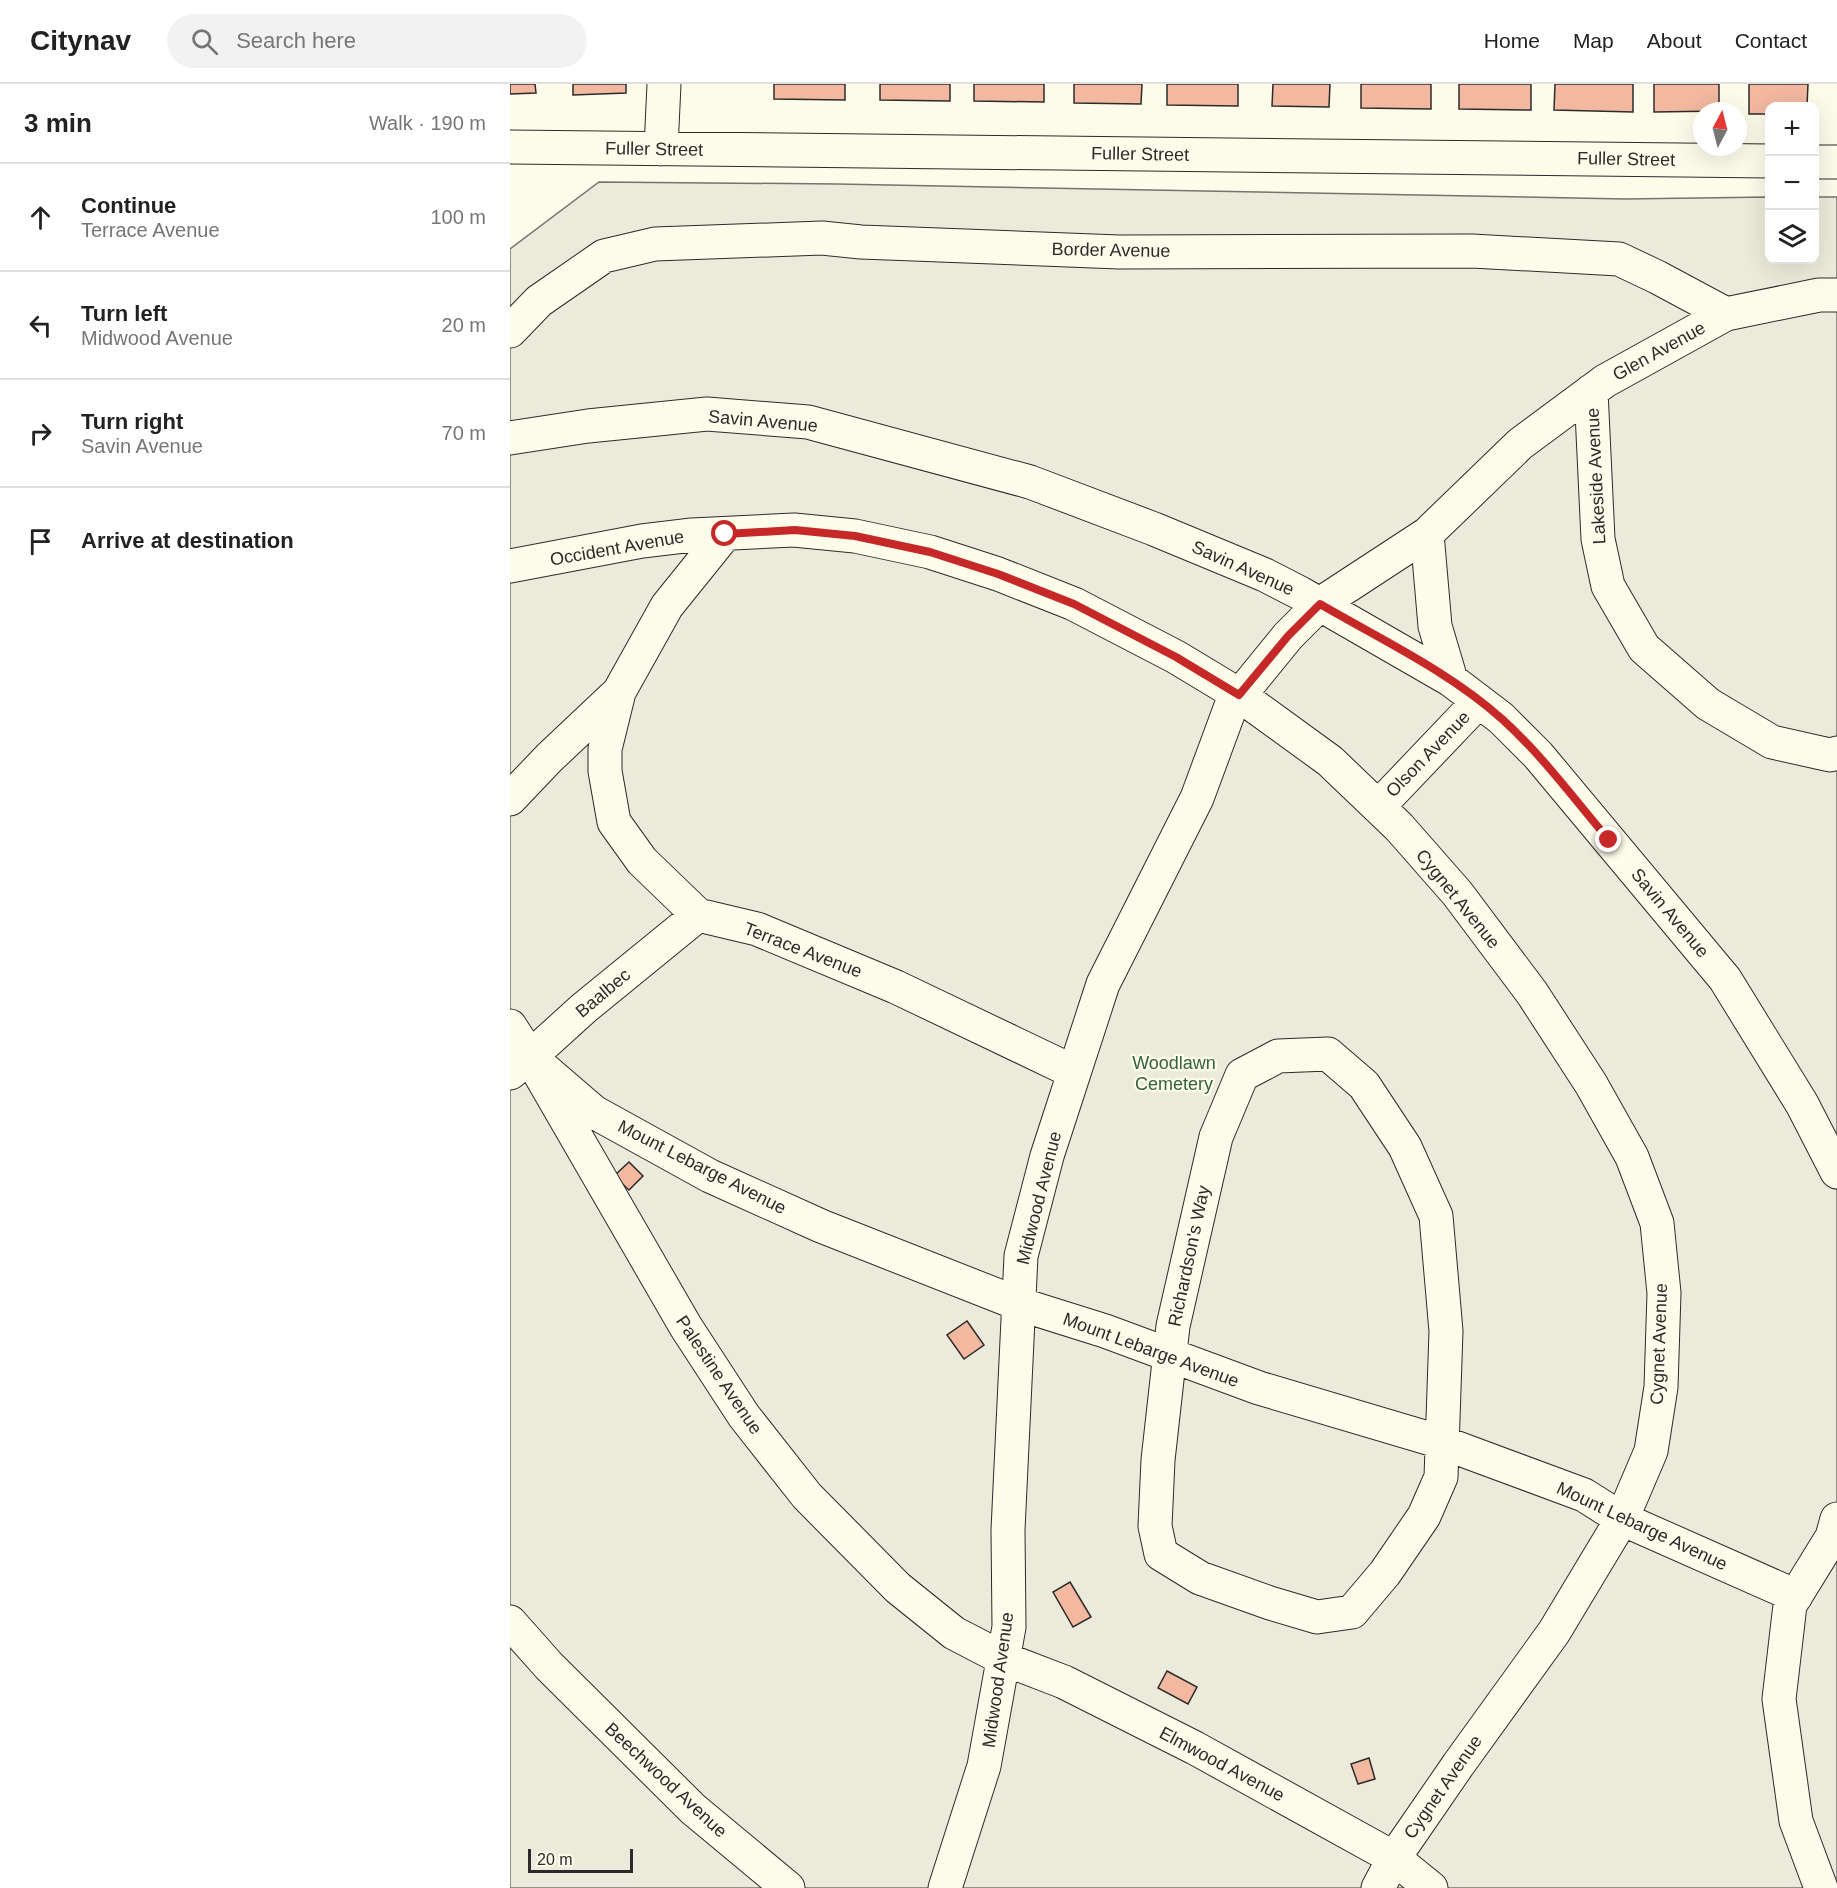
<!DOCTYPE html>
<html lang="en">
<head>
<meta charset="utf-8">
<style>
	body { margin:0; font-family:Helvetica,sans-serif; background:#f2f2f2; color:#222 }
	.controls { position:absolute; right:18px; top:18px; display:grid; overflow:hidden; border-radius:12px; box-shadow:0 6px 24px #0002 }
	.controls button { width:54px; height:54px; display:grid; place-items:center; padding:0; border:0; border-bottom:2px solid #e0e0e0; background:#fff; color:#222; font:30px sans-serif }
	.compass { position:absolute; left:1183px; top:18px; width:54px; height:54px; border-radius:50%; background:#fff; box-shadow:0 6px 24px #0002; rotate:7deg }
	.scale { position:absolute; left:18px; bottom:15px; width:105px; box-sizing:border-box; padding-left:6px; border:3px solid #2b2b2b; border-top:0; font-size:16px; line-height:21px; white-space:nowrap; color:#2b2b2b; -webkit-text-stroke:4px #fdfbea; paint-order:stroke }
	.stop { position:absolute; width:18px; height:18px; margin:-14px; border:4px solid #c62828; border-radius:50%; background:#fff }
	.stop.end { background:#c62828; border-color:#fff; box-shadow:0 2px 6px #0008 }
	.list { margin:0; padding:0; list-style:none }
	h2 { display:flex; justify-content:space-between; align-items:center; height:78px; margin:0; padding:0 24px; font-size:26px }
	h2 small { font-size:20px; font-weight:400; color:#767676 }
	.list li { display:grid; grid-template-columns:39px 1fr auto; gap:18px; align-items:center; box-sizing:border-box; height:108px; padding:0 24px; border-top:2px solid #e0e0e0 }
	.list b { display:block; font-size:22px; white-space:nowrap }
	.list p { margin:0; font-size:20px; white-space:nowrap; color:#767676 }
	.list em { font-size:20px; font-style:normal; color:#767676 }
	.icon { flex:none; width:33px; height:33px; fill:none; stroke:currentColor; stroke-width:2; stroke-linecap:round; stroke-linejoin:round }
	.map { position:relative; flex:none; width:1327px; height:1804px; overflow:hidden }
	header { display:flex; align-items:center; gap:36px; box-sizing:border-box; height:84px; padding:0 30px; background:#fff; border-bottom:2px solid #e0e0e0 }
	header strong { font-size:28px }
	nav { display:flex; gap:33px; margin-inline-start:auto; font-size:21px }
	.search { width:420px; height:54px; background:#f2f2f2; display:flex; align-items:center; gap:15px; box-sizing:border-box; padding:0 21px; border-radius:33px; color:#767676; font-size:22px }
	main { display:flex }
	aside { flex:1; background:#fff }
	.map>svg:first-child { display:block }
	.green { fill:#ecebdb; stroke:#74746e; stroke-width:1.5 }
	.building { fill:#f2b8a0; stroke:#2b2b2b; stroke-width:1.5 }
	.lines { fill:none; stroke-linecap:round; stroke-linejoin:round }
	.minor-casing { stroke:#2b2b2b; stroke-width:35 }
	.minor { stroke:#fdfbea; stroke-width:33 }
	.route { stroke:#c62828; stroke-width:8 }
	.labels { text-anchor:middle; dominant-baseline:central; stroke-width:4.5; stroke-linejoin:round; paint-order:stroke }
	.street-label { font-size:18px; fill:#2b2b2b; stroke:#fdfbea }
	.park-label { font-size:18px; fill:#34623c; stroke:#fdfbea }
</style>
</head>
<body>
<header>
<strong>Citynav</strong>
<div class="search"><svg class="icon" aria-label="search" viewBox="0 0 24 24"><circle cx="10" cy="10" r="6"/><path d="M15 15l6 6"/></svg>Search here</div>
<nav><a>Home</a><a>Map</a><a>About</a><a>Contact</a></nav>
</header>
<main>
<aside>
<h2>3 min<small>Walk · 190 m</small></h2>
<ul class="list">
<li><svg class="icon" aria-label="ahead" viewBox="0 0 24 24"><path d="M12 20V5M6 11l6-6 6 6"/></svg><div><b>Continue</b><p>Terrace Avenue</p></div><em>100 m</em></li>
<li><svg class="icon" aria-label="left" viewBox="0 0 24 24"><path d="M17 20v-9H6M10 6l-5 5 5 5"/></svg><div><b>Turn left</b><p>Midwood Avenue</p></div><em>20 m</em></li>
<li><svg class="icon" aria-label="right" viewBox="0 0 24 24"><path d="M7 20v-9h11M14 6l5 5-5 5"/></svg><div><b>Turn right</b><p>Savin Avenue</p></div><em>70 m</em></li>
<li><svg class="icon" aria-label="arrive" viewBox="0 0 24 24"><path d="M6 21V4h12l-3 4 3 4H6"/></svg><div><b>Arrive at destination</b></div></li>
</ul>
</aside>
<div class="map">
<svg width="1327" height="1804" viewBox="0 0 1327 1804">
	<rect width="100%" height="100%" fill="#fdfbea"/>
	<!-- green -->
	<path class="green" d="M89,98L327,100L1115,115L1259,113L1260,176H1304L1305,113H1327V1804H0V165Z"/>
	<!-- building -->
	<path class="building" d="M0,0H25L26,9L0,10Z
		M63,0H116V9L63,11Z
		M264,0H335V16L264,15Z
		M370,0H440V17L370,16Z
		M464,0H534V18L464,17Z
		M564,0H632L631,20L564,19Z
		M657,0H728V22L657,21Z
		M763,0H820L819,23L762,22Z
		M851,0H921V25L851,24Z
		M949,0H1021V26L949,25Z
		M1045,0H1123V28L1044,26Z
		M1144,0H1209V27L1144,28Z
		M1239,0H1298L1297,22H1260V30H1239Z
		M119,1078L133,1092L119,1106L104,1092Z
		M457,1237L474,1261L454,1275L437,1251Z
		M560,1498L581,1533L563,1543L543,1508Z
		M657,1587L687,1603L678,1620L648,1604Z
		M859,1674L865,1695L848,1700L841,1680Z"/>
	<g class="lines">
		<defs>
			<path id="minor" d="M0,63L1260,77
				M151,65L154,0
				M1304,78H1327
				M0,247L29,217L94,172L145,160L312,154L351,158L609,168L962,167L1109,175L1147,193L1216,230
				M1081,307L1088,455L1098,502L1134,564L1198,620L1262,658L1320,671L1327,669
				M0,354L78,342L197,330L298,338L520,398L644,445L755,491L790,509L941,596L991,634L1028,671L1215,895L1292,1020L1327,1088
				M0,482L132,457L182,451L284,446L345,452L420,468L488,490L564,520L666,573L729,611L820,677L889,743L947,809L1022,909L1081,1000L1122,1073L1147,1139L1154,1209L1151,1303L1141,1367L1112,1435L1044,1548L948,1681L884,1774L868,1804
				M941,596L925,542L917,450L1010,360L1095,297L1216,230L1309,211H1327
				M109,608L95,665V687L104,738L132,777L188,831L247,845L386,903L564,988
				M0,715L39,674L109,608L157,522L215,450
				M868,723L969,617
				M0,942L20,973L176,1243L234,1332L297,1412L388,1504L444,1549L494,1575L554,1598L685,1664L884,1774L921,1804
				M818,970L854,1001L895,1063L926,1132L936,1247L931,1393L914,1432L875,1489L842,1528L807,1533L760,1519L690,1494L651,1470L645,1442L648,1376L663,1242L706,1053L732,991L768,972Z
				M20,973L84,1028L200,1092L311,1142L509,1220L595,1247L749,1304L931,1358L1074,1411L1112,1435L1286,1512
				M0,989L20,973L74,924L188,831
				M0,1538L39,1582L183,1725L278,1804
				M435,1804L474,1682L499,1543L498,1446L511,1172L537,1072L593,900L687,714L721,622L778,552L810,520L917,450
				M1311,1804L1286,1737L1269,1615L1280,1521L1322,1453L1327,1435"/>
		</defs>
		<!-- minor casing -->
		<use href="#minor" class="minor-casing"/>
		<!-- minor -->
		<use href="#minor" class="minor"/>
	</g>
	<g class="lines">
		<!-- route -->
		<path class="route" d="M215,450L285,446L345,452L420,468L488,490L564,520L666,573L729,611L778,552L810,520C870,555 940,588 992,635C1032,671 1064,715 1099,756"/>
	</g>
	<g class="labels">
		<!-- street labels -->
		<g class="street-label">
			<text transform="translate(144 65) rotate(1)">Fuller Street</text>
			<text transform="translate(630 70) rotate(1)">Fuller Street</text>
			<text transform="translate(1116 75) rotate(1)">Fuller Street</text>
			<text transform="translate(601 166) rotate(1)">Border Avenue</text>
			<text transform="translate(1149 267) rotate(-29)">Glen Avenue</text>
			<text transform="translate(253 337) rotate(5)">Savin Avenue</text>
			<text transform="translate(1086 392) rotate(-93)">Lakeside Avenue</text>
			<text transform="translate(107 464) rotate(-10)">Occident Avenue</text>
			<text transform="translate(733 484) rotate(24)">Savin Avenue</text>
			<text transform="translate(918 670) rotate(-46)">Olson Avenue</text>
			<text transform="translate(948 815) rotate(51)">Cygnet Avenue</text>
			<text transform="translate(1160 829) rotate(50)">Savin Avenue</text>
			<text transform="translate(293 866) rotate(21)">Terrace Avenue</text>
			<text transform="translate(93 909) rotate(-40)">Baalbec</text>
			<text transform="translate(192 1083) rotate(27)">Mount Lebarge Avenue</text>
			<text transform="translate(529 1114) rotate(-76)">Midwood Avenue</text>
			<text transform="translate(679 1172) rotate(-78)">Richardson's Way</text>
			<text transform="translate(1149 1260) rotate(-88)">Cygnet Avenue</text>
			<text transform="translate(641 1266) rotate(20)">Mount Lebarge Avenue</text>
			<text transform="translate(209 1291) rotate(56)">Palestine Avenue</text>
			<text transform="translate(1132 1442) rotate(25)">Mount Lebarge Avenue</text>
			<text transform="translate(488 1596) rotate(-82)">Midwood Avenue</text>
			<text transform="translate(712 1680) rotate(28)">Elmwood Avenue</text>
			<text transform="translate(156 1696) rotate(43)">Beechwood Avenue</text>
			<text transform="translate(933 1703) rotate(-55)">Cygnet Avenue</text>
		</g>
		<!-- park labels -->
		<g class="park-label">
			<text x="664" y="979">Woodlawn<tspan x="664" dy="21">Cemetery</tspan></text>
		</g>
	</g>
</svg>
<div class="controls">
<button>+</button>
<button>−</button>
<button><svg class="icon" aria-label="layers" viewBox="0 0 24 24"><path d="M12 4l9 5-9 5-9-5zM3 14l9 5 9-5"/></svg></button>
</div>
<svg class="compass" viewBox="-18 -18 36 36"><path d="M0-13l5 13h-10z" fill="#e53935"/><path d="M0 13l5-13h-10z" fill="#767676"/></svg>
<div class="scale">20 m</div>
<div class="stop" style="left:215px;top:450px"></div>
<div class="stop end" style="left:1099px;top:756px"></div>
</div>
</main>
</body>
</html>
